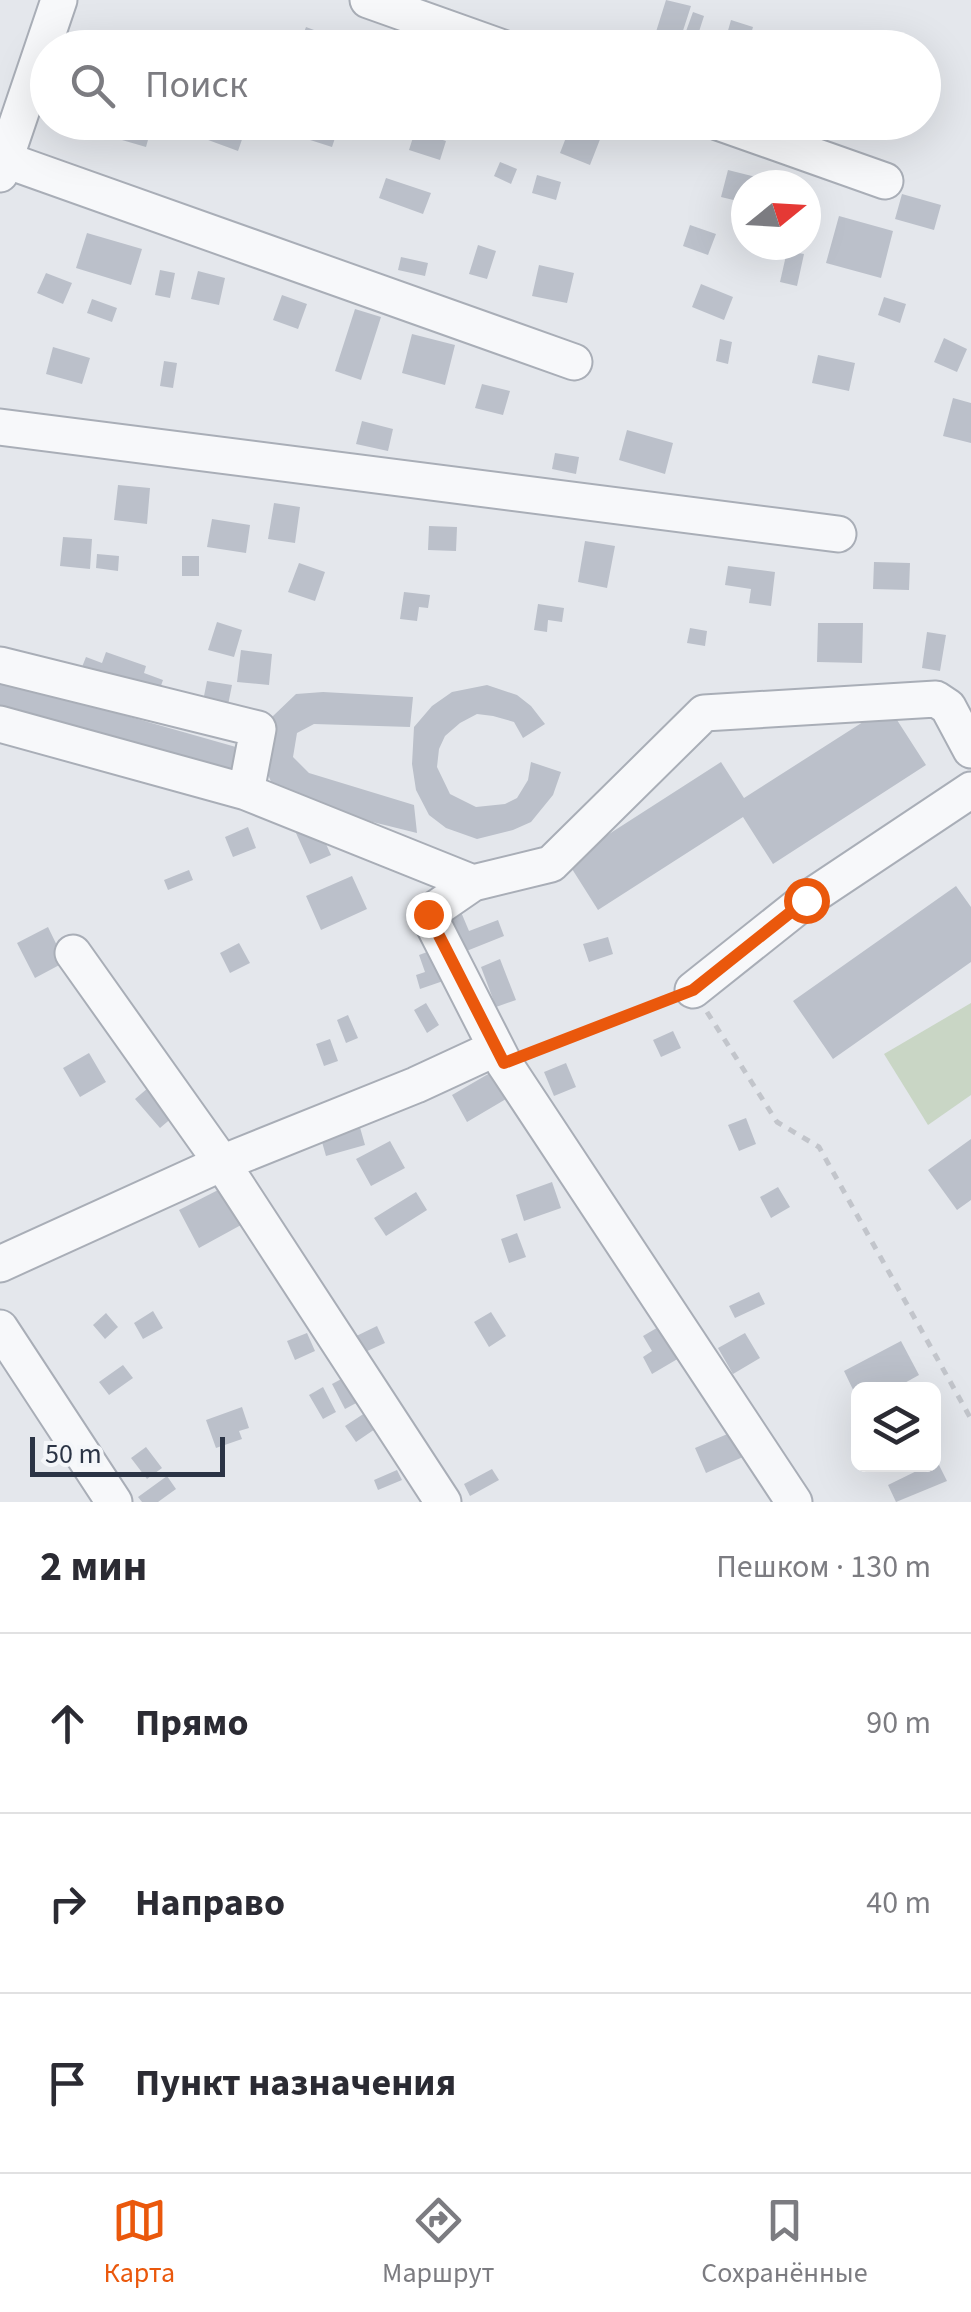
<!DOCTYPE html>
<html lang="ru">
<head>
<meta charset="utf-8">
<style>
	body { margin:0; font-family:"Source Sans 3",sans-serif; background:#f2f2f3; color:#2b2b33 }
	.controls { position:absolute; right:30px; bottom:30px; display:grid; overflow:hidden; border-radius:15px; box-shadow:0 10px 40px #0002 }
	.controls button { width:90px; height:90px; display:grid; place-items:center; padding:0; border:0; border-bottom:2px solid #e1e1e2; background:#fff; color:#2b2b33; font:50px sans-serif }
	.compass { position:absolute; left:731px; top:170px; width:90px; height:90px; border-radius:50%; background:#fff; box-shadow:0 10px 40px #0002; rotate:72deg }
	.scale { position:absolute; left:30px; bottom:25px; width:195px; box-sizing:border-box; padding-left:10px; border:5px solid #2b3445; border-top:0; font-size:28px; line-height:35px; white-space:nowrap; color:#2b3445; -webkit-text-stroke:8px #f4f6f9; paint-order:stroke }
	.stop { position:absolute; width:30px; height:30px; margin:-22px; border:8px solid #ea580c; border-radius:50%; background:#fff }
	.stop.end { background:#ea580c; border-color:#fff; box-shadow:0 2px 10px #0008 }
	.list { margin:0; padding:0; list-style:none }
	h2 { display:flex; justify-content:space-between; align-items:center; height:130px; margin:0; padding:0 40px; font-size:42px }
	h2 small { font-size:32px; font-weight:400; color:#7c7c81 }
	.list li { display:grid; grid-template-columns:65px 1fr auto; gap:30px; align-items:center; box-sizing:border-box; height:180px; padding:0 40px; border-top:2px solid #e1e1e2 }
	.list b { display:block; font-size:38px; white-space:nowrap }
	.list em { font-size:32px; font-style:normal; color:#7c7c81 }
	.icon { flex:none; width:55px; height:55px; fill:none; stroke:currentColor; stroke-width:2; stroke-linecap:round; stroke-linejoin:round }
	.map { position:relative; flex:none; width:971px; height:1502px; overflow:hidden }
	.search { position:absolute; background:#fff; box-shadow:0 10px 40px #0002; left:30px; right:30px; top:30px; height:110px; display:flex; align-items:center; gap:25px; box-sizing:border-box; padding:0 35px; border-radius:55px; color:#7c7c81; font-size:38px }
	.sheet { height:670px; background:#fff }
	nav { display:flex; justify-content:space-around; align-items:center; box-sizing:border-box; height:140px; border-top:2px solid #e1e1e2; background:#fff; font-size:28px; color:#7c7c81 }
	nav a { display:grid; justify-items:center; gap:5px }
	nav .on { color:#ea580c }
	.map>svg:first-child { display:block }
	.green { fill:#c9d6c5 }
	.building { fill:#bbc0ca }
	.lines { fill:none; stroke-linecap:round; stroke-linejoin:round }
	.minor-casing { stroke:#a9aeb7; stroke-width:39 }
	.path { stroke:#c2c5cb; stroke-width:5; stroke-dasharray:8 8; stroke-linecap:butt }
	.minor { stroke:#f7f8fa; stroke-width:35 }
	.route { stroke:#ea580c; stroke-width:12 }
</style>
</head>
<body>
<div class="map">
<svg width="971" height="1502" viewBox="0 0 971 1502">
	<rect width="100%" height="100%" fill="#e4e7ec"/>
	<!-- green -->
	<path class="green" d="M971,1003V1095L928,1125L884,1054Z"/>
	<!-- building -->
	<path class="building" d="M666,0L691,6L679,43L655,35Z
		M693,12L704,16L697,38L685,34Z
		M731,20L753,27L747,48H723Z
		M306,27L341,40L339,48L299,46Z
		M120,30L146,39L143,48L114,46Z
		M128,122H153L146,147L122,140Z
		M205,122L247,125L238,151L200,137Z
		M312,122L339,126L332,147L307,139Z
		M572,122L606,124L590,165L560,153Z
		M415,131L446,141L440,160L409,150Z
		M500,162L517,169L511,184L494,176Z
		M728,170L756,177L754,185H746V203L721,197Z
		M537,175L561,182L556,200L532,193Z
		M386,178L431,193L423,214L379,198Z
		M902,194L941,205L934,230L895,219Z
		M839,216L893,231L881,278L826,263Z
		M690,225L716,234L708,255L683,246Z
		M87,233L142,249L131,285L76,268Z
		M478,245L496,251L487,279L469,274Z
		M787,251L804,254L797,286L780,282Z
		M401,257L428,263L425,276L398,270Z
		M539,265L574,273L567,303L532,296Z
		M160,270L175,273L170,298L155,295Z
		M198,271L225,278L219,305L191,299Z
		M46,273L72,283L63,304L37,293Z
		M701,284L733,297L724,320L692,307Z
		M282,295L307,304L298,329L273,320Z
		M884,297L906,304L900,323L878,315Z
		M92,299L117,308L112,322L87,313Z
		M355,309L381,317L361,380L335,371Z
		M412,334L455,345L445,385L402,373Z
		M944,338L967,349L957,372L934,362Z
		M720,339L732,342L728,364L716,361Z
		M53,347L90,358L82,384L46,374Z
		M818,355L855,363L849,391L812,383Z
		M164,361L177,363L173,388L160,386Z
		M482,384L510,391L503,415L475,408Z
		M953,398L971,403V443L943,436Z
		M362,421L393,429L388,451L356,444Z
		M627,430L673,443L665,474L619,460Z
		M555,453L579,457L576,474L552,469Z
		M118,485L150,488L147,524L114,520Z
		M274,503L300,507L295,543L268,539Z
		M212,519L250,525L246,553L207,547Z
		M429,526L457,527L456,551L428,550Z
		M63,537L92,539L90,569L60,566Z
		M585,541L615,546L607,588L578,582Z
		M97,554L119,556L118,571L96,568Z
		M182,556H199V576H182Z
		M874,562L910,563L909,590L873,589Z
		M299,563L325,572L315,601L288,592Z
		M728,566L775,572L771,606L749,603L751,589L725,585Z
		M404,592L430,595L428,608L419,607L417,621L400,619Z
		M538,604L564,608L562,622L548,620L547,632L534,630Z
		M217,622L242,630L234,657L208,650Z
		M818,623H863L862,663L817,662Z
		M690,628L707,631L705,646L687,643Z
		M927,632L946,635L940,671L922,668Z
		M241,650L272,654L269,685L237,682Z
		M106,652L146,666L144,673L163,680L156,700L80,672L86,657L102,663Z
		M0,680L250,751L241,781L0,713Z
		M207,681L232,685L227,710L202,706Z
		M487,685L517,695L531,706L545,724L523,738L514,722L493,716L477,714L460,723L445,736L439,749L437,767L450,794L476,807L505,804L517,798L528,780L531,762L561,772L553,795L531,822L513,830L477,839L446,828L429,815L416,790L412,764L414,727L432,706L452,692Z
		M323,692L413,697L410,727L314,724L297,733L293,757L309,773L414,805L417,833L304,805L272,784L263,763L264,742L273,716L296,694Z
		M888,706L926,765L773,864L743,817L598,910L567,861L721,762L744,798Z
		M317,824L331,855L310,864L296,833Z
		M248,827L256,848L233,857L225,837Z
		M189,870L193,880L168,890L164,880Z
		M352,876L367,909L321,930L306,896Z
		M956,886L971,907V962L833,1059L793,1001Z
		M461,912L469,931L498,920L504,936L459,954L445,918Z
		M48,927L65,962L35,978L17,943Z
		M608,937L613,954L589,962L583,944Z
		M239,943L250,963L230,973L220,953Z
		M438,948L449,979L420,989L416,975L425,972L419,955Z
		M500,959L516,1000L496,1007L481,967Z
		M426,1003L439,1025L427,1033L414,1010Z
		M348,1015L358,1038L346,1043L337,1020Z
		M673,1031L681,1048L661,1057L653,1040Z
		M330,1039L338,1061L324,1066L316,1044Z
		M89,1053L106,1082L80,1097L63,1068Z
		M566,1063L576,1087L554,1096L544,1072Z
		M490,1073L506,1099L467,1122L452,1095Z
		M148,1088L174,1116L160,1128L135,1099Z
		M746,1118L756,1144L739,1151L728,1125Z
		M359,1124L365,1145L326,1156L320,1135Z
		M971,1139V1200L957,1210L928,1170Z
		M390,1141L405,1168L371,1186L356,1159Z
		M552,1182L561,1208L524,1221L516,1195Z
		M778,1187L790,1207L771,1218L760,1197Z
		M222,1188L241,1225L199,1248L179,1210Z
		M416,1192L427,1210L386,1236L374,1218Z
		M517,1233L526,1257L509,1263L501,1239Z
		M759,1292L765,1304L735,1318L729,1306Z
		M153,1311L163,1328L143,1339L134,1323Z
		M491,1312L506,1336L489,1347L474,1322Z
		M106,1313L118,1327L105,1339L93,1325Z
		M667,1322L686,1354L652,1374L643,1357L652,1351L643,1336Z
		M377,1326L385,1343L354,1357L346,1341Z
		M307,1333L315,1351L295,1360L287,1341Z
		M745,1333L760,1358L733,1374L718,1348Z
		M901,1341L919,1375L892,1390H858V1400L844,1371Z
		M123,1365L133,1378L109,1395L99,1382Z
		M347,1376L360,1401L345,1409L332,1384Z
		M323,1387L336,1412L323,1419L309,1395Z
		M242,1407L249,1428L239,1431L242,1439L216,1448L206,1420Z
		M368,1411L378,1427L356,1442L345,1426Z
		M732,1432L743,1457L706,1473L695,1448Z
		M146,1447L162,1468L147,1479L131,1458Z
		M937,1461L947,1481L896,1502L888,1485Z
		M492,1469L499,1480L470,1496L464,1484Z
		M397,1470L402,1480L378,1490L374,1480Z
		M167,1476L176,1489L158,1502H142L138,1497Z"/>
	<g class="lines">
		<defs>
			<path id="minor" d="M368,0L503,48
				M718,122L885,181
				M0,158L574,362
				M0,174L59,0
				M0,427L838,534
				M0,665L258,729L246,792
				M0,724L246,792L473,883
				M73,953L222,1163L443,1502
				M693,990L806,900L971,790
				M0,1264L222,1163L416,1085L496,1048
				M0,1328L114,1502
				M794,1502L504,1063L428,914L473,883L551,864L704,713L936,699L948,707L971,750"/>
		</defs>
		<!-- minor casing -->
		<use href="#minor" class="minor-casing"/>
		<!-- path -->
		<path class="path" d="M707,1012L777,1122L819,1147L971,1419
			M531,1053L665,1001"/>
		<!-- minor -->
		<use href="#minor" class="minor"/>
	</g>
	<g class="lines">
		<!-- route -->
		<path class="route" d="M428,914L504,1063L693,990L806,900"/>
	</g>
</svg>
<div class="controls">
<button><svg class="icon" aria-label="layers" viewBox="0 0 24 24"><path d="M12 4l9 5-9 5-9-5zM3 14l9 5 9-5"/></svg></button>
</div>
<svg class="compass" viewBox="-18 -18 36 36"><path d="M0-13l5 13h-10z" fill="#e53935"/><path d="M0 13l5-13h-10z" fill="#7c7c81"/></svg>
<div class="scale">50 m</div>
<div class="stop" style="left:806px;top:900px"></div>
<div class="stop end" style="left:428px;top:914px"></div>
<div class="search"><svg class="icon" aria-label="search" viewBox="0 0 24 24"><circle cx="10" cy="10" r="6"/><path d="M15 15l6 6"/></svg>Поиск</div>
</div>
<section class="sheet">
<h2>2 мин<small>Пешком · 130 m</small></h2>
<ul class="list">
<li><svg class="icon" aria-label="ahead" viewBox="0 0 24 24"><path d="M12 20V5M6 11l6-6 6 6"/></svg><div><b>Прямо</b></div><em>90 m</em></li>
<li><svg class="icon" aria-label="right" viewBox="0 0 24 24"><path d="M7 20v-9h11M14 6l5 5-5 5"/></svg><div><b>Направо</b></div><em>40 m</em></li>
<li><svg class="icon" aria-label="arrive" viewBox="0 0 24 24"><path d="M6 21V4h12l-3 4 3 4H6"/></svg><div><b>Пункт назначения</b></div></li>
</ul>
</section>
<nav>
<a class="on"><svg class="icon" aria-label="map" viewBox="0 0 24 24"><path d="M3 6l6-2 6 2 6-2v14l-6 2-6-2-6 2zM9 4v14M15 6v14"/></svg>Карта</a>
<a><svg class="icon" aria-label="directions" viewBox="0 0 24 24"><path d="M12 3l9 9-9 9-9-9zM9 14v-3h6M13 9l2 2-2 2"/></svg>Маршрут</a>
<a><svg class="icon" aria-label="saved" viewBox="0 0 24 24"><path d="M7 4h10v16l-5-4-5 4z"/></svg>Сохранённые</a>
</nav>
</body>
</html>
